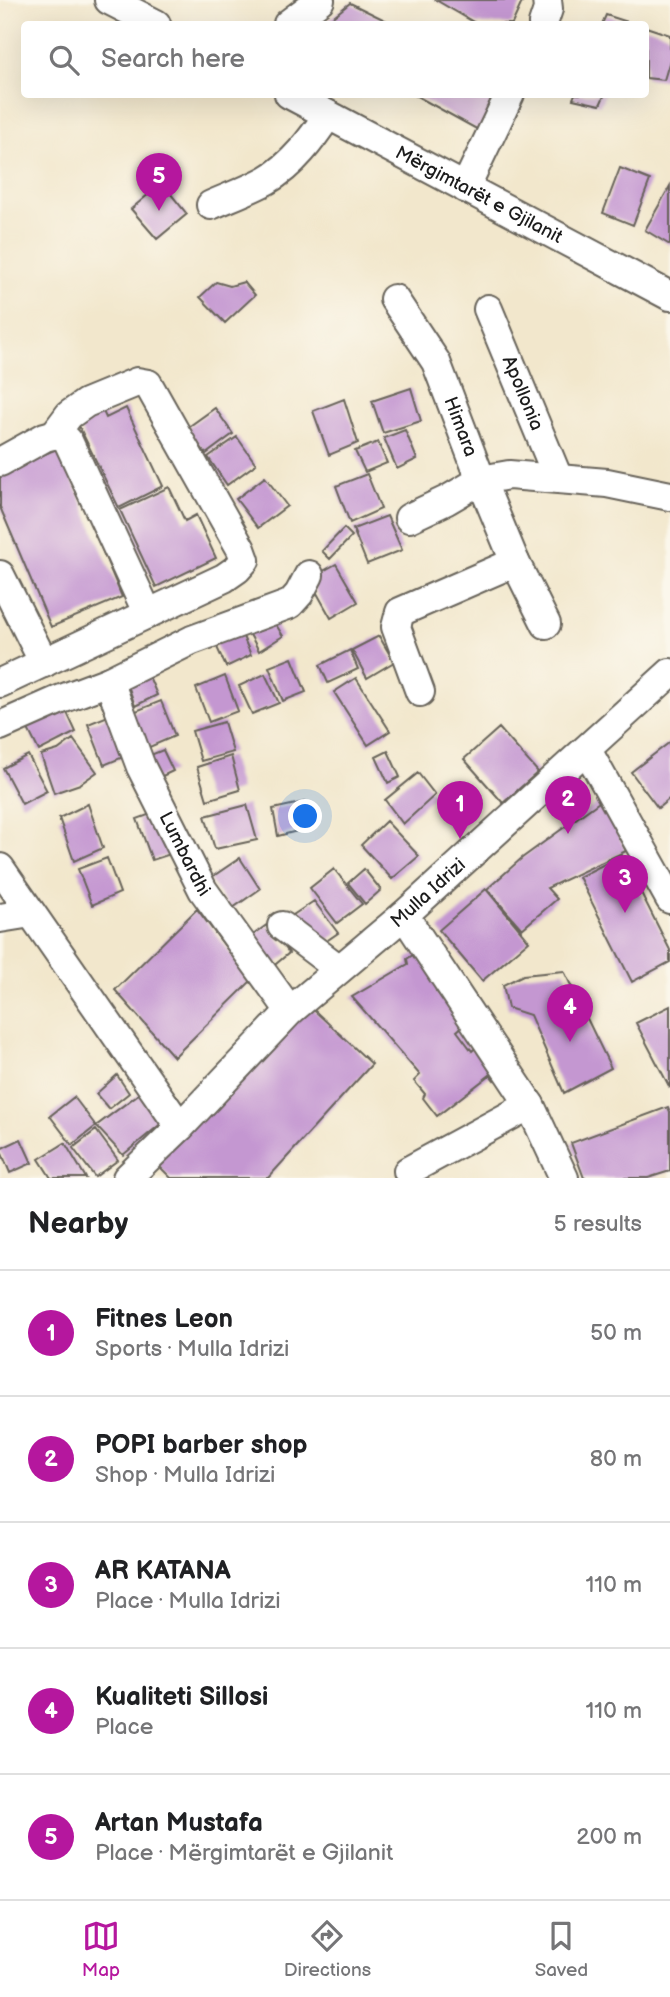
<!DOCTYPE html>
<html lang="en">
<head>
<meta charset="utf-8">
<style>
	body { margin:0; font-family:"Balsamiq Sans",sans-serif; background:#f2f2f2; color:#202124 }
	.you { position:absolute; left:306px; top:817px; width:24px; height:24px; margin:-18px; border:5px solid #fff; border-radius:50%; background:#1a73e8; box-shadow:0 0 0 10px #1a73e833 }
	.badge { display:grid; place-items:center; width:46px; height:46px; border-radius:50%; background:#b5179e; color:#fff; font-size:23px; font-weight:700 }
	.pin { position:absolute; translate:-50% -58px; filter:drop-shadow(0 2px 4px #0008) }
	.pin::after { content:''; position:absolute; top:37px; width:24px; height:21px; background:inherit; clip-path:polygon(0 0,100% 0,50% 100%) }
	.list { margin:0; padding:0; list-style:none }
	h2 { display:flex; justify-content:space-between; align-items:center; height:91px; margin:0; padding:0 28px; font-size:30px }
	h2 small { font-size:23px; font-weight:400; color:#757577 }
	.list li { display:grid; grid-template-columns:46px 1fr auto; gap:21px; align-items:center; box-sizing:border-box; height:126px; padding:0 28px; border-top:2px solid #e0e0e0 }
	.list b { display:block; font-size:26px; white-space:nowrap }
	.list p { margin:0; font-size:23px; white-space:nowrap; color:#757577 }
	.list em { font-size:23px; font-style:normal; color:#757577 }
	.icon { flex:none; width:38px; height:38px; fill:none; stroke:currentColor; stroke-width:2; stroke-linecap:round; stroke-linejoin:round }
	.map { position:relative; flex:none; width:670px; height:1178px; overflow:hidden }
	.search { position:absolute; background:#fff; box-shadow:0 7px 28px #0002; left:21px; right:21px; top:21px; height:77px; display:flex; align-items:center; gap:18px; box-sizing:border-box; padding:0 24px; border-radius:7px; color:#757577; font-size:26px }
	.sheet { height:721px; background:#fff }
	nav { display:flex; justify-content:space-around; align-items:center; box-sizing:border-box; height:98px; border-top:2px solid #e0e0e0; background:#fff; font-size:19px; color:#757577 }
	nav a { display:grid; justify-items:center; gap:4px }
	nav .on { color:#b5179e }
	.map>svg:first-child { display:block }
	.building { fill:#c497d1 }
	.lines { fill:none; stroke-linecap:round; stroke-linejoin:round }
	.minor-casing { stroke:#67635a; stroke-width:32 }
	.minor { stroke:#fff; stroke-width:28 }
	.labels { text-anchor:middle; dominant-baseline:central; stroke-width:5; stroke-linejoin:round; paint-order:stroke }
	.street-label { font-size:19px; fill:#1c1c1c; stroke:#fbf7ec }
</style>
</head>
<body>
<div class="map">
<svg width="670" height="1178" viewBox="0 0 670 1178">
	<rect width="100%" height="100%" fill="#fbf7ec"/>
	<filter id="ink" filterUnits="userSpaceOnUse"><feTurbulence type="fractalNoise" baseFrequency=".0143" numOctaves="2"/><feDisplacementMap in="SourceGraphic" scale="14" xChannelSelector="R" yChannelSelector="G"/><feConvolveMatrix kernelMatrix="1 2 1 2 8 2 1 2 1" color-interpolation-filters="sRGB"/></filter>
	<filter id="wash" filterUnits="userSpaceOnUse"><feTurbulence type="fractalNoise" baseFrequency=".00686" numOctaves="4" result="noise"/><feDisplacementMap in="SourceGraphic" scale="28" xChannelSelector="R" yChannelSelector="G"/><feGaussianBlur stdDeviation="1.57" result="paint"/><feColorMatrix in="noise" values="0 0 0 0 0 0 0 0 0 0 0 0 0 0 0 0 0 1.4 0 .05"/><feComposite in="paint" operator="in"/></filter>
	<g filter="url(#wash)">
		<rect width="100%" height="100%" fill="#f2e7cc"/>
		<g id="blocks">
			<!-- building -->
			<path class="building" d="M436,0H523L512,24H477Z
				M350,3L393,24H324Z
				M606,15L634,24H602Z
				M646,27L670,35V60L664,80L646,78Z
				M413,94H496L482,132Z
				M575,94H605L600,105L573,99Z
				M620,168L650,180L633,225L603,213Z
				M162,183L187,214L157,239L131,209Z
				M670,186V245L645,230Z
				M216,282L230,286L244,282L255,295L225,323L200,297Z
				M411,388L421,421L383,433L372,401Z
				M344,399L358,443L329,455L313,411Z
				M101,407L106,418L126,408L163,486L119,508L76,420Z
				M215,408L233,434L206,454L187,428Z
				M405,430L417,459L397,469L384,438Z
				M237,437L256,464L227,485L208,457Z
				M378,442L387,463L365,472L355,451Z
				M59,448L122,597L51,627L0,507V473Z
				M367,474L381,509L350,523L336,486Z
				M265,477L287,506L258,528L236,499Z
				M169,487L185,521L196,515L216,558L156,587L120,510Z
				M387,516L402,550L367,564L353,529Z
				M344,528L352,536L330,559L322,551Z
				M336,564L358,602L331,618L309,579Z
				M270,615L283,636L259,651L247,629Z
				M241,632L251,655L226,667L215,643Z
				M379,636L394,662L367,678L352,650Z
				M350,650L358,669L328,683L320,665Z
				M292,658L306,692L283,701L269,667Z
				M145,667L157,695L135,706L126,679Z
				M265,674L279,703L252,714L239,686Z
				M225,676L238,711L209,722L196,688Z
				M356,678L390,731L368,745L334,692Z
				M161,701L175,736L145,749L131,713Z
				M64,706L76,732L39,751L26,725Z
				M113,714L128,755L104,765L88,724Z
				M224,722L233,752L201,761L192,731Z
				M499,728L538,772L503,803L464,759Z
				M73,739L97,772L80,784L54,793L41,755L58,750Z
				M670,742V798L658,808L631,772Z
				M163,750L173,771L156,779L148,756Z
				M388,751L400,777L388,783L376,757Z
				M28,755L47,791L22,804L3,768Z
				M231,756L240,790L207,800L197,767Z
				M418,773L435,795L403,824L385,800Z
				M602,800L626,851L547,888L557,899L522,929L487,889L522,858Z
				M305,802L309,828L278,836L273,809Z
				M88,804L103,848L74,861L59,818Z
				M247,805L257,840L215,849L205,816Z
				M159,811L177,852L152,860L137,819Z
				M386,821L419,856L392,879L361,845Z
				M622,855L670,950V962L632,982L579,877Z
				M107,858L120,893L92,905L78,869Z
				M240,858L260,889L230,910L209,879Z
				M334,869L362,904L337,923L310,888Z
				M364,869L381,890L365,904L348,883Z
				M486,889L529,941L482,981L439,930Z
				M314,901L338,933L316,948L293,915Z
				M197,909L251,981L174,1057L115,990Z
				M268,924L289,953L270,969L249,938Z
				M417,952L443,986L436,991L463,1026L457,1031L472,1051L479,1045L501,1074L494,1080L490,1075L437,1116L423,1098L425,1094L414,1081L420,1075L352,997L408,964L407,959Z
				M564,971L611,1068L564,1093L530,1015L508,1008L503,985L523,975Z
				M303,1000L372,1064L268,1178H171L155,1162Z
				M670,1006V1088L636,1023Z
				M117,1075L129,1093L109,1109L96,1094Z
				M140,1093L163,1122L123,1155L96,1126Z
				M74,1097L96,1126L72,1145L50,1116Z
				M668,1107L670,1112V1171L648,1178H584L571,1143Z
				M96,1130L118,1160L95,1177L73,1148Z
				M21,1139L32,1163L10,1173L0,1149Z
				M65,1143L86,1178H51L39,1159Z"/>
		</g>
	</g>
	<g filter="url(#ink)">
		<use href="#blocks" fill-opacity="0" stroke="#67635a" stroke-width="2"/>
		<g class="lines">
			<defs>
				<g id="minor">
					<path d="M109,0L156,24"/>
					<path d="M288,24L320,0"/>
					<path d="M543,24L548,9L547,0"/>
					<path id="s1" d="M289,94L670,296"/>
					<path d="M465,188L510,94"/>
					<path d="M211,205C229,197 249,190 267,180C293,165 312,139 328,115"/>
					<path id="s2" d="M394,299L436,362L481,480L515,562L546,624"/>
					<path id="s3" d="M488,309L558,478"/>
					<path d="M0,462L45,437L60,433L68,441L148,614"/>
					<path d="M409,518L447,500L481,480L509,475L607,483L670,496"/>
					<path d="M0,575L44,663"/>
					<path id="s4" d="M109,681L141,767L203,890L290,1011"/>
					<path d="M0,683L224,578L237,569L245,560L241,549L148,384L137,382L86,403L69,415L54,435"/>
					<path d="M420,692L396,627L400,612L515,562"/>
					<path d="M0,726L59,700L109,681L192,640L290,604L299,594L309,575"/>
					<path d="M587,750L670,899"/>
					<path d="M0,868L180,1127"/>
					<path d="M404,915L530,1105L564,1178"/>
					<path d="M0,918L31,913"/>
					<path d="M282,926L339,969"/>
					<path d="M408,1171L530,1105"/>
					<path id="s5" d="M127,1178L180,1127L290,1011L404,915L670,673"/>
				</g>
			</defs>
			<!-- minor casing -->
			<use href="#minor" class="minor-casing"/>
			<!-- minor -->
			<use href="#minor" class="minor"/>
		</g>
	</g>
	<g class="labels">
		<!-- street labels -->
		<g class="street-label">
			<text stroke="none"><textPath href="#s1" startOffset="215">Mërgimtarët e Gjilanit</textPath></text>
			<text stroke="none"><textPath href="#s3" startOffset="91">Apollonia</textPath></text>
			<text stroke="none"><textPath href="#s2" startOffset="145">Himara</textPath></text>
			<text stroke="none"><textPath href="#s4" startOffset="189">Lumbardhi</textPath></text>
			<text stroke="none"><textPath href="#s5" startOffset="415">Mulla Idrizi</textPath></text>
		</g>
	</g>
</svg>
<div class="you"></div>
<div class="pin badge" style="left:460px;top:839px">1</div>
<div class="pin badge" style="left:568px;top:834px">2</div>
<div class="pin badge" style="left:625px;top:913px">3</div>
<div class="pin badge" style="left:570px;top:1042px">4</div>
<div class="pin badge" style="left:159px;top:211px">5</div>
<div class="search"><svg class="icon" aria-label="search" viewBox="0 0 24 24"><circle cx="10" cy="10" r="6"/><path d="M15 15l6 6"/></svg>Search here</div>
</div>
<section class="sheet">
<h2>Nearby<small>5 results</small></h2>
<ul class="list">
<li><span class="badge">1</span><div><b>Fitnes Leon</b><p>Sports · Mulla Idrizi</p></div><em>50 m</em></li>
<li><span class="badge">2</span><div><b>POPI barber shop</b><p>Shop · Mulla Idrizi</p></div><em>80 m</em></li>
<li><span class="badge">3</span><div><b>AR KATANA</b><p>Place · Mulla Idrizi</p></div><em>110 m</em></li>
<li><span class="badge">4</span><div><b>Kualiteti Sillosi</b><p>Place</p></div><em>110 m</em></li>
<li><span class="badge">5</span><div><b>Artan Mustafa</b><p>Place · Mërgimtarët e Gjilanit</p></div><em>200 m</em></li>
</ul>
</section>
<nav>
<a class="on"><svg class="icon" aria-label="map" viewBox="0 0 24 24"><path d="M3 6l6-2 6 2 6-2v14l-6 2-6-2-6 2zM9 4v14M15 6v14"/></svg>Map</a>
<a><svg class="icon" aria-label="directions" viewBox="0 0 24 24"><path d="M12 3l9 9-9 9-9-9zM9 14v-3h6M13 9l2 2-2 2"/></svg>Directions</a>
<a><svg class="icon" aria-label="saved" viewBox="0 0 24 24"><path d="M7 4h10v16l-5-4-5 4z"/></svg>Saved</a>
</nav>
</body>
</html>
